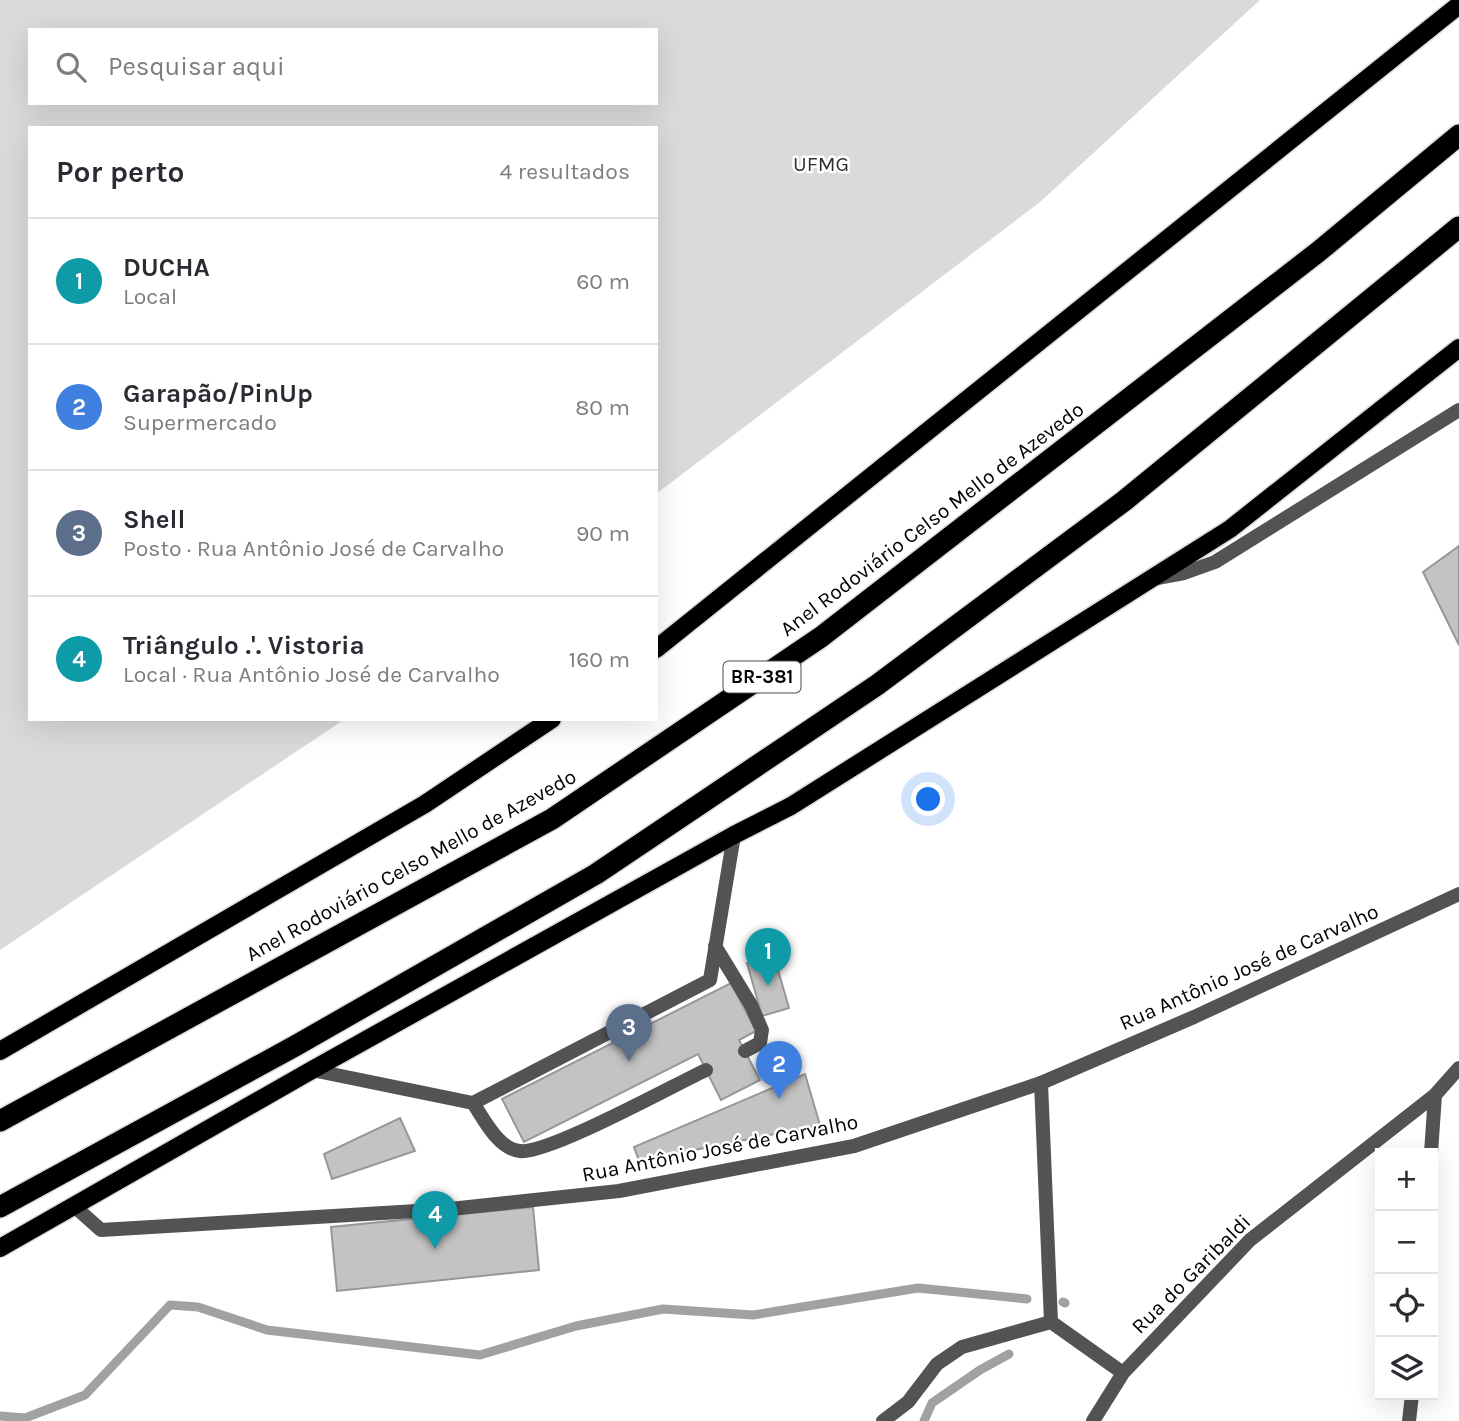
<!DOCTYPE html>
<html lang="pt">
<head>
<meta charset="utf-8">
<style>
	body { margin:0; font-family:Karla,sans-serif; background:#f2f2f3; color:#2b2b33 }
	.controls { position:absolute; right:21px; bottom:21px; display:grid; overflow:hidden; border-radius:0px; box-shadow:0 7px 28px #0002 }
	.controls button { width:63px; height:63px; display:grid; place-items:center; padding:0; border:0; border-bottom:2px solid #e1e1e2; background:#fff; color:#2b2b33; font:35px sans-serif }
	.you { position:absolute; left:929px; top:800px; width:24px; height:24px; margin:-18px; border:5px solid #fff; border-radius:50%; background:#1a73e8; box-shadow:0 0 0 10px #1a73e833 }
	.badge { display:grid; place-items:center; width:46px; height:46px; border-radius:50%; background:#0b8043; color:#fff; font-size:23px; font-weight:700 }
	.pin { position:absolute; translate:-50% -58px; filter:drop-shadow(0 2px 4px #0008) }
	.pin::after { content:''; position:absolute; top:37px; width:24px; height:21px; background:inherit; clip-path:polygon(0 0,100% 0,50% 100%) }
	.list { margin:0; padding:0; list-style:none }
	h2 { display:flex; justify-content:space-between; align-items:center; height:91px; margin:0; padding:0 28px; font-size:30px }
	h2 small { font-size:23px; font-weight:400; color:#7c7c81 }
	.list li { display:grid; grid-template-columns:46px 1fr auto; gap:21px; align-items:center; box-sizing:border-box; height:126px; padding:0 28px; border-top:2px solid #e1e1e2 }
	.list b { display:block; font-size:26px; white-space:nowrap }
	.list p { margin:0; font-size:23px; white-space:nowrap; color:#7c7c81 }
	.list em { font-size:23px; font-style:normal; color:#7c7c81 }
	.icon { flex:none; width:38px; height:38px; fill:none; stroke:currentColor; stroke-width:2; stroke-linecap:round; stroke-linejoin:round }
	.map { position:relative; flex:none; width:1459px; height:1421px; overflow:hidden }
	.search { position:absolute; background:#fff; box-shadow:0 7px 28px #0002; left:28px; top:28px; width:630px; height:77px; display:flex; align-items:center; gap:18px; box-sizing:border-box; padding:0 24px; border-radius:0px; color:#7c7c81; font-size:26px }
	.panel { position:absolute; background:#fff; box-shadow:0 7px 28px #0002; left:28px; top:126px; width:630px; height:595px; border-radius:0px }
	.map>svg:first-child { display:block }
	.green { fill:#dadada; fill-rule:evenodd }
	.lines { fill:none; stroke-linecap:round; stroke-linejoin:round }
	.stream { stroke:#a1a1a1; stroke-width:9 }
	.building { fill:#c3c3c3; stroke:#979797; stroke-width:2 }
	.primary-casing { stroke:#dbdbdb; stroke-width:21 }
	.motorway-casing { stroke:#dbdbdb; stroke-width:24 }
	.service { stroke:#535353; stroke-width:14 }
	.minor { stroke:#535353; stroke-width:14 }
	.primary { stroke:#000; stroke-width:18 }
	.motorway { stroke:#000; stroke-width:21 }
	.labels { text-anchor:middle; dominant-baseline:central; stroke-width:5; stroke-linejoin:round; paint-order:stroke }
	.shield { fill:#fff; stroke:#4c4c4c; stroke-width:2 }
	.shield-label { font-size:19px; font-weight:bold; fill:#000 }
	.park-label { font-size:21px; fill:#313131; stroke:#fff }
	.street-label { font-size:21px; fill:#000; stroke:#fff }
</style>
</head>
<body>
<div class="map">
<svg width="1459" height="1421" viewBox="0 0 1459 1421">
	<rect width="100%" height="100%" fill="#fff"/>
	<!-- green -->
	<path class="green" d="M0,0H1260L1040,202L656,494V128H30V719H345L0,950ZM30,30H656V103H30Z"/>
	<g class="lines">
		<!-- stream -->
		<path class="stream" d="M1063,1302L1065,1303
			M0,1416L25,1418L85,1395L170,1305L198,1307L267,1330L480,1355L576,1326L663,1309L753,1315L918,1288L1027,1299
			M924,1421L932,1403L980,1370L1009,1354"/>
	</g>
	<!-- building -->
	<path class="building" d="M1459,546V645L1423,572Z
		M774,956L789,1008L762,1016L747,963Z
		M731,983L756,1031L739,1040L760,1080L721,1100L698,1054L524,1142L502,1099Z
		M805,1074L820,1125L639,1161L634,1147Z
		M400,1118L415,1151L332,1179L324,1154Z
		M533,1207L539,1270L337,1291L331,1227Z"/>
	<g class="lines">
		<defs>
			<path id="primary" d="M656,649L1459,5
				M0,1051L425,804L552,719
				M0,1248L312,1070L734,835L791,806L1230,529L1459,348"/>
			<path id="motorway" d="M0,1121L552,819L821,637L1318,252L1459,135
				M0,1207L295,1046L596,874L877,685L1124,501L1459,227"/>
		</defs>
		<!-- primary casing -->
		<use href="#primary" class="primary-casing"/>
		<!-- motorway casing -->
		<use href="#motorway" class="motorway-casing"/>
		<!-- service -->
		<path class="service" d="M1157,578L1184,573L1215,562L1459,410
			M715,946L751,1005L762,1030L760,1043L745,1051
			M312,1070L473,1103L710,980L734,835
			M1041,1083L1051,1322
			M473,1103C484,1119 498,1149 520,1151C547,1155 674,1085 706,1070"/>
		<!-- minor -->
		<path class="minor" d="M1431,1153L1435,1095
			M74,1206L101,1230L450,1209L619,1191L854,1146L1041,1083L1194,1017L1459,894
			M883,1421L908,1402L937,1364L962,1347L1051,1322L1123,1373
			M1093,1421L1123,1373L1250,1240L1435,1095L1459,1068
			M1409,1421L1412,1395"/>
		<!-- primary -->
		<use href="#primary" class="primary"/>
		<!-- motorway -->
		<use href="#motorway" class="motorway"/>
	</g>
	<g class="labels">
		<!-- shield labels -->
		<rect class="shield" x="723.5" y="661.5" width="77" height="31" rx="5"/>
		<g class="shield-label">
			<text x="762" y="677">BR-381</text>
		</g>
		<!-- park labels -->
		<g class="park-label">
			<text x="821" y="164">UFMG</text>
		</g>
		<!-- street labels -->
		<g class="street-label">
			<text transform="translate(932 519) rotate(-37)">Anel Rodoviário Celso Mello de Azevedo</text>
			<text transform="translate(411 865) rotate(-29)">Anel Rodoviário Celso Mello de Azevedo</text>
			<text transform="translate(1249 967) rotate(-24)">Rua Antônio José de Carvalho</text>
			<text transform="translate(720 1148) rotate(-11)">Rua Antônio José de Carvalho</text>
			<text transform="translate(1191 1274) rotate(-45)">Rua do Garibaldi</text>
		</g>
	</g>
</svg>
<div class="controls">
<button>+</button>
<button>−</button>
<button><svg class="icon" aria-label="locate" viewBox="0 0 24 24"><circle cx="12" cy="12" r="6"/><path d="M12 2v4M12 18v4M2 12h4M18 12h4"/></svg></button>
<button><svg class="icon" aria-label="layers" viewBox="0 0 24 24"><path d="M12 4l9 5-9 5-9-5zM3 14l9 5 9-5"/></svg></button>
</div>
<div class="you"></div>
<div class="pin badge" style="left:768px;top:986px;background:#0f9aa8">1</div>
<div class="pin badge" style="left:779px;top:1099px;background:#3f7fe0">2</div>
<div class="pin badge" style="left:629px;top:1062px;background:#5c6f8a">3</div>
<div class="pin badge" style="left:435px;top:1249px;background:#0f9aa8">4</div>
<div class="search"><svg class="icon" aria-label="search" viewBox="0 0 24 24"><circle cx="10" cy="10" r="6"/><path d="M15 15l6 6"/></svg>Pesquisar aqui</div>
<section class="panel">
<h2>Por perto<small>4 resultados</small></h2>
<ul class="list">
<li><span class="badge" style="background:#0f9aa8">1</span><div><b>DUCHA</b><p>Local</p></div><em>60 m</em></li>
<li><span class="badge" style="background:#3f7fe0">2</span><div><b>Garapão/PinUp</b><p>Supermercado</p></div><em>80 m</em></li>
<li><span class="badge" style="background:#5c6f8a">3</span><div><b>Shell</b><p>Posto · Rua Antônio José de Carvalho</p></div><em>90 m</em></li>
<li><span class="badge" style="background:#0f9aa8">4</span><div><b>Triângulo .'. Vistoria</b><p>Local · Rua Antônio José de Carvalho</p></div><em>160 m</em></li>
</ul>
</section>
</div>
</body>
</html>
